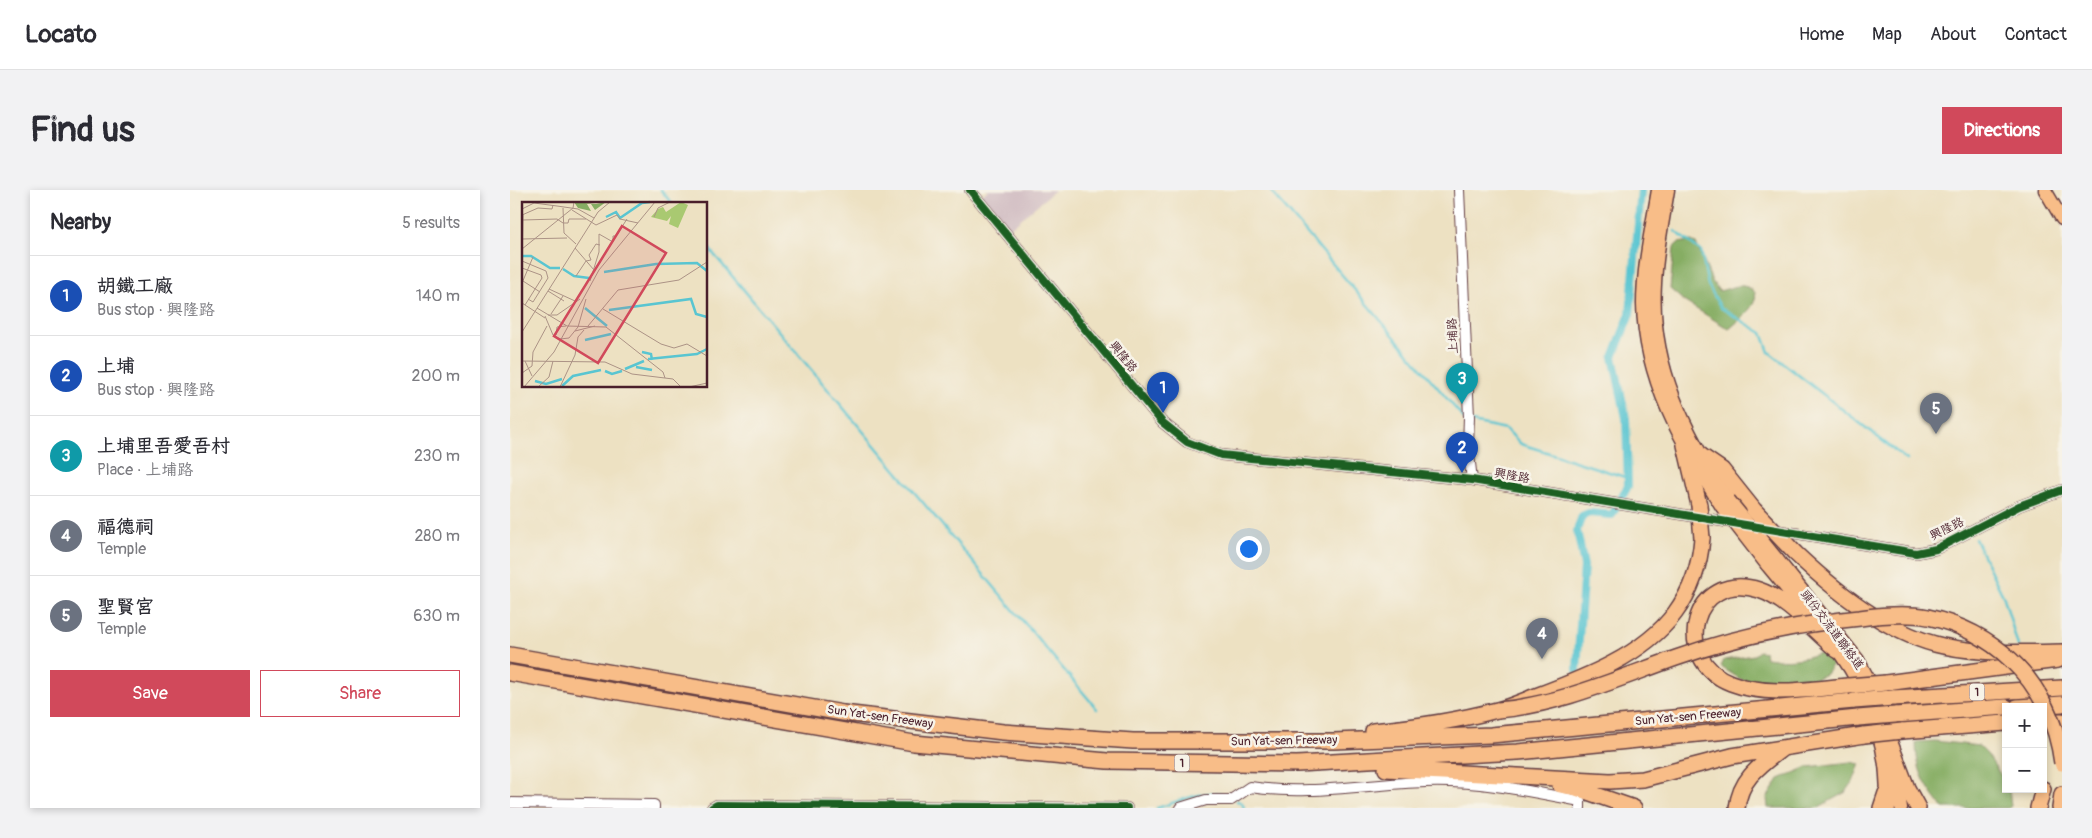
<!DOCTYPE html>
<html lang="en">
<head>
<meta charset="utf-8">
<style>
	body { margin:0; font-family:Pangolin,"LXGW WenKai TC",sans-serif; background:#f2f2f3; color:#2b2b33 }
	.controls { position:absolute; right:15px; bottom:15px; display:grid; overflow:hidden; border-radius:0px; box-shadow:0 2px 8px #0003 }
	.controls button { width:45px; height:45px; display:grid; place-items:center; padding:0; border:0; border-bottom:1px solid #e1e1e2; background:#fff; color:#2b2b33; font:25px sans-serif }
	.you { position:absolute; left:738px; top:358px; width:18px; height:18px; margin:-12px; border:4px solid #fff; border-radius:50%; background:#1a73e8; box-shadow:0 0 0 8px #1a73e833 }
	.badge { display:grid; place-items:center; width:32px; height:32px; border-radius:50%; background:#d1495b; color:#fff; font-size:16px; font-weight:700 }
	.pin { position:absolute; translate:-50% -41px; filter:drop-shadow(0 1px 2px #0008) }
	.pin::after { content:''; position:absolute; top:26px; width:18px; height:15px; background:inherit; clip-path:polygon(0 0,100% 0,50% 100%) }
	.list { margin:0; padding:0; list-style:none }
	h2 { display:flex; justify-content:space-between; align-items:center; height:65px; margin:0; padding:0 20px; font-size:21px }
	h2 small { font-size:16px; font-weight:400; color:#7c7c81 }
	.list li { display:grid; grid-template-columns:32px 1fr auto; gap:15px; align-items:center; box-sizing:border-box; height:80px; padding:0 20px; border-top:1px solid #e1e1e2 }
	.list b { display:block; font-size:19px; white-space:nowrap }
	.list p { margin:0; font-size:16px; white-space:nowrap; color:#7c7c81 }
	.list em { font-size:16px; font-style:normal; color:#7c7c81 }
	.actions { display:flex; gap:10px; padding:15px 20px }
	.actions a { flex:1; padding:11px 0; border:1px solid #d1495b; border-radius:0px; text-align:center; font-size:18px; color:#d1495b }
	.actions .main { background:#d1495b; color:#fff }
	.map { position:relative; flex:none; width:1552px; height:618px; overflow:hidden; border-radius:0px }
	header { display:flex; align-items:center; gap:30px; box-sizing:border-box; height:70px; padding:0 25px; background:#fff; border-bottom:1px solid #e1e1e2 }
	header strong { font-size:24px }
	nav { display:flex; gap:28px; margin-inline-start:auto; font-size:18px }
	.intro { display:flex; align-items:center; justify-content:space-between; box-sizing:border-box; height:120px; padding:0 30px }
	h1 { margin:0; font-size:35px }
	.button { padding:12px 22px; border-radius:0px; background:#d1495b; color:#fff; font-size:18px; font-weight:700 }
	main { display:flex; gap:30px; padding:0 30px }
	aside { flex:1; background:#fff; border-radius:0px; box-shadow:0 2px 8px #0003 }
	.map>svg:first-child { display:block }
	.industrial { fill:#d2bec3 }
	.forest { fill:#86ad63; stroke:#686647 }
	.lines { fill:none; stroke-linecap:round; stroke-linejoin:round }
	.stream { stroke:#59c5d1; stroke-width:2.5 }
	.canal { stroke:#59c5d1; stroke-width:8 }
	.minor-casing { stroke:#623c42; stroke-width:12 }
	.major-casing { stroke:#623c42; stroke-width:15 }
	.highway-casing { stroke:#623c42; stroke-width:18 }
	.minor { stroke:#fff; stroke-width:10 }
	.major { stroke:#f8bd88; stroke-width:12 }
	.highway { stroke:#f8bd88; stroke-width:15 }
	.major-bridge-casing { stroke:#623c42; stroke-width:15; stroke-linecap:butt }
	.highway-bridge-casing { stroke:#623c42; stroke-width:18; stroke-linecap:butt }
	.major-bridge { stroke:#f8bd88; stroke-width:12 }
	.highway-bridge { stroke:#f8bd88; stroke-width:15 }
	.cycleway-casing { stroke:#f7f3e8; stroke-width:11 }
	.cycleway { stroke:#1b5e20; stroke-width:8 }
	.labels { text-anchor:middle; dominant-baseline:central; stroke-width:5; stroke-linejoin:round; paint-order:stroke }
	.shield { fill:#f7f3e8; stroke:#7e5f64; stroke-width:1 }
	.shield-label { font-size:11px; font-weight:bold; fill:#4a1f2b }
	.street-label { font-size:12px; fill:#4a1f2b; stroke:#f7f3e8 }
	.inset-river { fill:none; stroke:#59c5d1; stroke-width:2.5 }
	.inset-road { fill:none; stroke:#ac9386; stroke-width:1 }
	.view { fill:#d1495b; fill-opacity:0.15; stroke:#d1495b; stroke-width:2.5 }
	.inset-edge { fill:none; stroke:#4a1f2b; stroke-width:2.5 }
</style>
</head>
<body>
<header>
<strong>Locato</strong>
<nav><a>Home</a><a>Map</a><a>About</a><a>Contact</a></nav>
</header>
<div class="intro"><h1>Find us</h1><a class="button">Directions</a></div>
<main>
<aside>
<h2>Nearby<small>5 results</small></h2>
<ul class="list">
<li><span class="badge" style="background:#1a4fb4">1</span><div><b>胡鐵工廠</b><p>Bus stop · 興隆路</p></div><em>140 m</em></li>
<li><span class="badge" style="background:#1a4fb4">2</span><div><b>上埔</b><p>Bus stop · 興隆路</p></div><em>200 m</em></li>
<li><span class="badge" style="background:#0f9aa8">3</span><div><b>上埔里吾愛吾村</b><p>Place · 上埔路</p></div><em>230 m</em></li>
<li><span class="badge" style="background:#6b7280">4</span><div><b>福德祠</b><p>Temple</p></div><em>280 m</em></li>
<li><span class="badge" style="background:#6b7280">5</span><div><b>聖賢宮</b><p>Temple</p></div><em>630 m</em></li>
</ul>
<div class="actions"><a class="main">Save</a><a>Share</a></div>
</aside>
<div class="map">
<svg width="1552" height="618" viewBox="0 0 1552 618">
	<rect width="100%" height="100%" fill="#f7f3e8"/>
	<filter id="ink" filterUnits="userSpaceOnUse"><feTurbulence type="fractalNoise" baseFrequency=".02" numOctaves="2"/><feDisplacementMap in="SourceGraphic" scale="10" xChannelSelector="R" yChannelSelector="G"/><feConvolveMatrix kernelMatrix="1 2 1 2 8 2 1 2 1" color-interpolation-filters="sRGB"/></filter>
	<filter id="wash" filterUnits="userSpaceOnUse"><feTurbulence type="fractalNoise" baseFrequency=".0096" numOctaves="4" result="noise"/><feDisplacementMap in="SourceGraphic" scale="20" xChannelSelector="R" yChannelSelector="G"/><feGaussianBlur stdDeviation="1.12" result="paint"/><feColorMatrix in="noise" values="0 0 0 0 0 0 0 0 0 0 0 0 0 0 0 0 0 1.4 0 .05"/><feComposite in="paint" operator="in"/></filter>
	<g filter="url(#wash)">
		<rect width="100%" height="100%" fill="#ede1c2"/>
		<!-- industrial -->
		<path class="industrial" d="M478,0H545L499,39L471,6Z"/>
		<!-- forest -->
		<path class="forest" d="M1181,51L1186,53L1202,91L1209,101C1215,100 1226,95 1233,96C1264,102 1229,131 1219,139L1175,112L1160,99L1164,57L1168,53Z
			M1249,461L1255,462L1256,468C1279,471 1289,470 1311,463L1321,468L1323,474L1316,484L1305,489L1257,492L1232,490L1211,477L1214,470L1244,465Z
			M1425,551L1469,556L1477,564L1496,593V599H1499L1501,616L1499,618H1433C1416,597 1406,581 1406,552Z
			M1340,572L1350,574L1343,592L1336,602L1307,618H1258L1257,608L1269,589L1298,577Z"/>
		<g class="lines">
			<!-- stream -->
			<path class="stream" d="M151,0L162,14
				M760,0L956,231
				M1165,41L1191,61L1198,95L1211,118L1252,143L1259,162L1397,270
				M196,55L587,519
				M962,232L996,239L1011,254L1118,288
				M1465,349L1494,408L1508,456
				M727,611L732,613L734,618
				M647,618C667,612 702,596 720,607"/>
			<!-- canal -->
			<path class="canal" d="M1067,479L1074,376L1067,340L1072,326L1079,323L1102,325L1118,296L1116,228L1103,167L1120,124L1131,0"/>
		</g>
	</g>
	<g filter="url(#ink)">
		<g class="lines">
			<defs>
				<path id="minor" d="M460,0L652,232L677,252L711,265L962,290L1406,363L1426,359L1509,316L1552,300
					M949,0L959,227L958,256L962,290
					M0,613L144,615V618
					M202,618L207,615L617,618
					M670,618L696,610H721L740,597C797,606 857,594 915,592C968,590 1018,601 1070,611V618"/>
				<path id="major" d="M1148,0C1142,37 1133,75 1133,114C1134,189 1172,255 1212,317
					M1158,0C1153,31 1146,63 1145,94C1140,175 1176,245 1219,310
					M1535,0L1552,29
					M1267,369L1348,470L1365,501L1380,551
					M1257,375L1305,433
					M1321,452C1349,486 1369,531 1375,575C1377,590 1376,604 1379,618
					M1385,578L1391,618"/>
				<path id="highway" d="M1175,255L1189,315
					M1190,265L1212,280L1244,320
					M1285,363C1324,400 1380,445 1433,456C1472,464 1513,463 1552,462
					M1327,460C1303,441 1279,410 1249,400C1182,379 1160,470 1221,493C1257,507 1300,499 1338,496
					M0,465L333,523L493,542L623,551H824L981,545L1344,511
					M0,483L404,553L597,571L787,574L894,568L1008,562L1348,528
					M1376,493L1548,470
					M1383,508L1552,498
					M1507,517L1552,514
					M1385,525L1496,517
					M1533,531H1552
					M863,541C904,537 946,531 987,520C1000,517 1013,511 1026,506C1074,488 1133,466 1165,423C1181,401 1190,375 1192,348
					M1392,541L1496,533
					M1380,553L1397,598L1408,618
					M876,579L1100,591L1133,589L1222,566L1354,545
					M1050,595L1066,598L1124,618
					M1227,618C1230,588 1251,575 1273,558
					M1371,618L1376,603
					M1528,618L1533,599
					M1550,618L1552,604"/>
			</defs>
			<!-- minor casing -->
			<use href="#minor" class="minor-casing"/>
			<!-- major casing -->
			<use href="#major" class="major-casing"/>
			<!-- highway casing -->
			<use href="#highway" class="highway-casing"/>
			<!-- minor -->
			<use href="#minor" class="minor"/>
			<!-- major -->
			<use href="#major" class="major"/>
			<!-- highway -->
			<use href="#highway" class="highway"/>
			<defs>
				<path id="major-bridge" d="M1219,310L1267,369
					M1212,317L1257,375"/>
				<path id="highway-bridge" d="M1189,315L1192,348
					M1244,320L1285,363
					M1338,496L1376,493
					M1344,511L1383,508
					M988,520C1049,515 1109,488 1166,468C1225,447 1288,434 1350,428C1372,425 1396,423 1418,427C1450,434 1478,448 1501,470C1530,497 1547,534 1552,573
					M1348,528L1385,525
					M1354,545L1392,541"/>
			</defs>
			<!-- major-bridge casing -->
			<use href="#major-bridge" class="major-bridge-casing"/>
			<!-- highway-bridge casing -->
			<use href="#highway-bridge" class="highway-bridge-casing"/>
			<!-- major-bridge -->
			<use href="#major-bridge" class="major-bridge"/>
			<!-- highway-bridge -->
			<use href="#highway-bridge" class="highway-bridge"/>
			<defs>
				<path id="cycleway" d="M460,0L652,232L677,252L711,265L962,290L1406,363L1426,359L1509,316L1552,300
					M202,618L207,615L617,618"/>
			</defs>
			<!-- cycleway casing -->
			<use href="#cycleway" class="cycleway-casing"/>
			<!-- cycleway -->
			<use href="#cycleway" class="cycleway"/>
		</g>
	</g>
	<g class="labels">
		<!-- shield labels -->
		<g class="shield">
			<rect x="1459.5" y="493.5" width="15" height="17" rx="4"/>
			<rect x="664.5" y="564.5" width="15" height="17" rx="4"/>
		</g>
		<g class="shield-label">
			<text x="1467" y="502">1</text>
			<text x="672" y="573">1</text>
		</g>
		<!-- street labels -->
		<g class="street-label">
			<text transform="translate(943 146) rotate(-93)">上埔路</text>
			<text transform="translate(613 167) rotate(51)">興隆路</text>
			<text transform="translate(1002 286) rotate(10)">興隆路</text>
			<text transform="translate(1437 339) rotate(-26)">興隆路</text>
			<text transform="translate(1322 440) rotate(53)">頭份交流道聯絡道</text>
			<text transform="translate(370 527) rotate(8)">Sun Yat-sen Freeway</text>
			<text transform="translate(1178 527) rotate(-5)">Sun Yat-sen Freeway</text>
			<text transform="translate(774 551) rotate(-1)">Sun Yat-sen Freeway</text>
		</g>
	</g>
	<!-- overview -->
	<g transform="translate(12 12)">
		<rect width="185" height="185" fill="#ede1c2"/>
		<path d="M159,0L166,3L156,26L147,22L149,14L145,19L129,15L136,7L141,5L144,10Z" fill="#a9c971"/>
		<path d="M52,0L74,2L84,0L73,8L69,2H65L69,9L56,6Z" fill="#86ad63"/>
		<path class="inset-river" d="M84,15L94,10L98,16L120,1L128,0M0,54H9L28,66H38M41,67L52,74L67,76M82,70L134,62L175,61L185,69M63,106L85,124M87,108L169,97L174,112L185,115M63,138L89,132M120,150L129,152L130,158M126,157L175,152L185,147M114,165L130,168M103,167L122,159M83,169L90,172L100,169M13,179L24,182L40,177M40,184L51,174L79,168"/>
		<path class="inset-road" d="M41,6L42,31L54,42M0,7L12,1L35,4L56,7L72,16M50,8L74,23L95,13L98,17L116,21M0,13L16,6L30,7L31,3M132,15L136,6L148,0M1,18L35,17L41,21M41,21H46L47,17H64M0,37L45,36M53,46L72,68M0,47L51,6L52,0M0,59L24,69L26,76L11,100L6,97M0,64L1,12M0,66L19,73L20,76L3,103M73,68L91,39V34H94L105,17M54,74L64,59L69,58L67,53L74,42L78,43M1,79L18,90M68,79L77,50V32L91,40M0,81L11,55M27,87L53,99M26,89L42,99M0,101L23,116M15,106L45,124L84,125L141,170L143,176M81,107L139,142L152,146L165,142L185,154M29,112L41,94M26,113H35L58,97M23,114L31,133L38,137L47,136L56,125L64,97M66,124L96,88L157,78L185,60M53,129L73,124M0,130L76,10L88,0M34,133L35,125L44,124M0,159L83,160L110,172L151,177L159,185M3,159L10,174M0,171L10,164L11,150L25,124M2,185L32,150L77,68L133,0M16,185L27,175L31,159M38,185L53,153L56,135L62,128M167,185L185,181"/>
		<path class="view" d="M100,24L144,51L76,161L32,134Z"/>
		<rect width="185" height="185" class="inset-edge"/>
	</g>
</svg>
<div class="controls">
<button>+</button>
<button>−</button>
</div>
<div class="you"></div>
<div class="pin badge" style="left:653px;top:223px;background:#1a4fb4">1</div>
<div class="pin badge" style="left:952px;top:283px;background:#1a4fb4">2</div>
<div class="pin badge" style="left:952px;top:214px;background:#0f9aa8">3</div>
<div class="pin badge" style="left:1032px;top:469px;background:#6b7280">4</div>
<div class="pin badge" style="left:1426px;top:244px;background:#6b7280">5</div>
</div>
</main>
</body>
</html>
